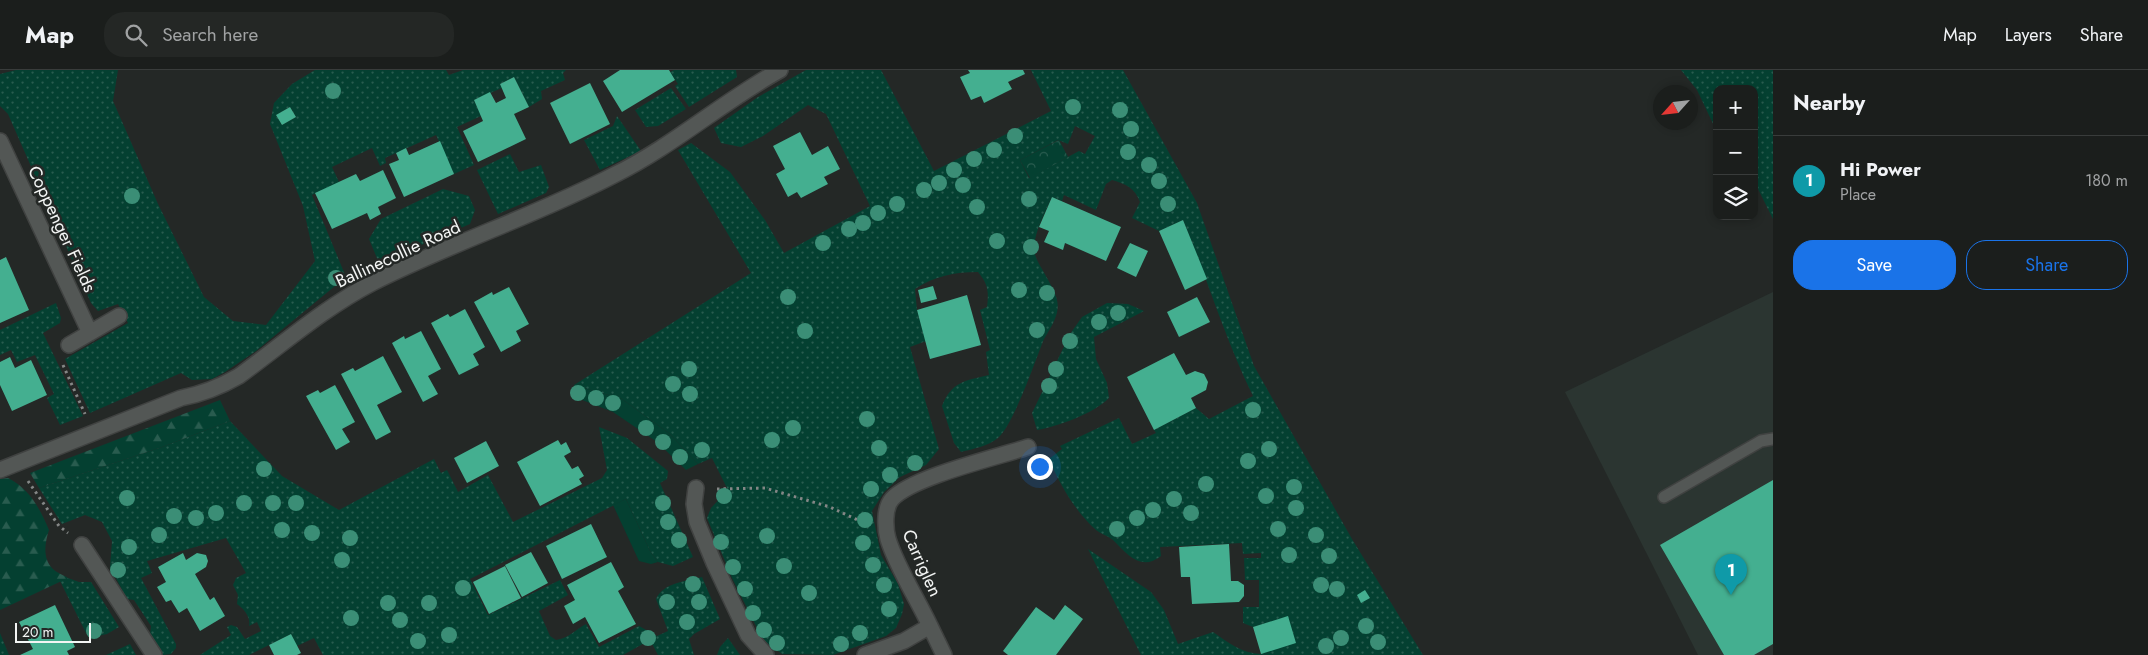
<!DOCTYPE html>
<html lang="en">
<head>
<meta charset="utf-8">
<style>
	body { margin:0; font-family:Jost,sans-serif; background:#242725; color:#f1f3f6 }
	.controls { position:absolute; right:15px; top:15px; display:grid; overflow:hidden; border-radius:10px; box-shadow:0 2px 8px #0003 }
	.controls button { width:45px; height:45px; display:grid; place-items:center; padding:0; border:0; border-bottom:1px solid #393c3b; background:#1b1e1c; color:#f1f3f6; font:25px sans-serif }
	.compass { position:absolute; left:1653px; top:15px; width:45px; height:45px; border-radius:50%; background:#1b1e1c; box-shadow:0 2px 8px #0003; rotate:243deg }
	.scale { position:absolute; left:15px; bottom:12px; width:76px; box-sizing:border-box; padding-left:5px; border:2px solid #f3f5f4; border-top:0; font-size:14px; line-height:18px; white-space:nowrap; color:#f3f5f4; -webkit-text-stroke:4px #242826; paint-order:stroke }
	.you { position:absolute; left:1039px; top:396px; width:18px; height:18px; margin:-12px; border:4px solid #fff; border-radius:50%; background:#1a73e8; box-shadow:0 0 0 8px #1a73e833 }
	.badge { display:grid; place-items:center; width:32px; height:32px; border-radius:50%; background:#1a73e8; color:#fff; font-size:16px; font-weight:700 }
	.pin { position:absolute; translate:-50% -41px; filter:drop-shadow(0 1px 2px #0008) }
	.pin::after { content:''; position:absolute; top:26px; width:18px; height:15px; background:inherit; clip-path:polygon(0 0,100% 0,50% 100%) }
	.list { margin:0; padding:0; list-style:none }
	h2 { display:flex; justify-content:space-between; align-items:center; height:65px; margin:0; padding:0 20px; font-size:21px }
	h2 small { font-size:16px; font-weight:400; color:#a0a2a3 }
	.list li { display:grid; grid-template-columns:32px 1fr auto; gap:15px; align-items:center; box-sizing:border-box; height:90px; padding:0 20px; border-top:1px solid #393c3b }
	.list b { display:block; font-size:19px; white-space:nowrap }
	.list p { margin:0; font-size:16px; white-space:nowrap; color:#a0a2a3 }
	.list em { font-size:16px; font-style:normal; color:#a0a2a3 }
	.actions { display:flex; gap:10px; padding:15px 20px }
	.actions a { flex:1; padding:11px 0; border:1px solid #1a73e8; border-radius:20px; text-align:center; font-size:18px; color:#1a73e8 }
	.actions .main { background:#1a73e8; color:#fff }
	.icon { flex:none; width:28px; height:28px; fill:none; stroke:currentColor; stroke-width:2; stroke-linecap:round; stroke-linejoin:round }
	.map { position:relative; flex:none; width:1773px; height:585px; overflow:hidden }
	header { display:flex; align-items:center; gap:30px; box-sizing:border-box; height:70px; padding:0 25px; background:#1b1e1c; border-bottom:1px solid #393c3b }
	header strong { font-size:24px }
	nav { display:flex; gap:28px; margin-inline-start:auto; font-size:18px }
	.search { width:350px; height:45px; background:#242725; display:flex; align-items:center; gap:12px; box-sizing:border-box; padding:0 18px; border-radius:20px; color:#a0a2a3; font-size:19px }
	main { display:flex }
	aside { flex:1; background:#1b1e1c }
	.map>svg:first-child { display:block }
	.built { fill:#2b3531 }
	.grass { fill:url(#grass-dots); fill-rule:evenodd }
	.forest { fill:url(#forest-firs) }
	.park { fill:url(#park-crowns) }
	.garden { fill:#044031 }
	.building { fill:#44af90 }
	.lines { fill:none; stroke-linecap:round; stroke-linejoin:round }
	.lane-casing { stroke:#404241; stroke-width:14 }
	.street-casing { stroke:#404241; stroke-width:18 }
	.path { stroke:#848786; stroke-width:3; stroke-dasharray:2.5 4; stroke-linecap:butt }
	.lane { stroke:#535755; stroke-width:11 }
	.street { stroke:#535755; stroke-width:15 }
	.tree { fill:#3b8e76 }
	.labels { text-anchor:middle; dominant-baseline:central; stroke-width:5; stroke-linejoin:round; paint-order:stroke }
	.street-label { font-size:18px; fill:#f3f5f4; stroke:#242826 }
</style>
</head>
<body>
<header>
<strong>Map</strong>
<div class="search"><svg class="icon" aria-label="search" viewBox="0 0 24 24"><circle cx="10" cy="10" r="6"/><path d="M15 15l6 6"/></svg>Search here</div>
<nav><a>Map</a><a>Layers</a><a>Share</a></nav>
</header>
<main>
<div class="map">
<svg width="1773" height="585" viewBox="0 0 1773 585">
	<defs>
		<pattern id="grass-dots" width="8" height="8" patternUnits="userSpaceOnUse" patternTransform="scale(1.25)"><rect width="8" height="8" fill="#044031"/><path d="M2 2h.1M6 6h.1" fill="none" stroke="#295c4f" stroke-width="1.8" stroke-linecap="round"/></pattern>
		<pattern id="forest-firs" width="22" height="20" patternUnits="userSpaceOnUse" patternTransform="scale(1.25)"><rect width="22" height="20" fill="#044031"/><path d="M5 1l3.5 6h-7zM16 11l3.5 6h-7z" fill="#295c4f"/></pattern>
		<pattern id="park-crowns" width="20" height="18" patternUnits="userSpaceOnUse" patternTransform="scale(1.25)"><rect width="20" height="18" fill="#044031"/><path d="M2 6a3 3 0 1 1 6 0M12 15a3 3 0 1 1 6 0" fill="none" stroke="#295c4f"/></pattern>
	</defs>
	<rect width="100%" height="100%" fill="#242826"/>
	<!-- built -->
	<path class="built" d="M1773,222V585H1698L1565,322Z"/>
	<!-- grass -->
	<path class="grass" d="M16,0H118L113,31L158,134L204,227L233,251L266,255L315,191L303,136L270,54L274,33L292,14L315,0H446L449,5L463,0H566L563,3L565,10L541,21L542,29L529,37L514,7L500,14L502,18L474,30L481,46L457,57L474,95L454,104L436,65L385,88L386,93L380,96L372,78L332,97L339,112L312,125L346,207L256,281L225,302L212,309L192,310L181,303L90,343L65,289L128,253L118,234L98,241L91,233L8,44L0,36V4ZM290,37L296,47L282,55L276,45Z
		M674,0H736L737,7L689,37L675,16L678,14L670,2Z
		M806,0H881L934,101L1051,41L1031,0H1123L1197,133L1254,296L1352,469L1423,585H1141L1088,479L1151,522L1164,540L1178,574L1213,562C1229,573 1241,583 1261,584L1288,547L1253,557L1243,553V537H1259V510H1245L1244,488H1261V483L1243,484L1242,473L1160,477L1161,486C1141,502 1127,484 1113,470C1108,466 1101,464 1096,460C1075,441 1060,415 1049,389L1062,379L1060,376L1119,348L1132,374L1156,363L1154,360L1196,338L1209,349L1253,326C1225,269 1207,208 1183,150L1159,161L1132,148L1140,132C1135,118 1126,114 1112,110L1106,114L1096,140L1064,125L1062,131L1052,127C1045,143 1035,160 1034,178C1034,184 1038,193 1042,199C1060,231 1065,236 1044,269C1035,291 1014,354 998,368C988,376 973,379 961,382L954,373L942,336C952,311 965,311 989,305L986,282L990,280L980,240L987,237C989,221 988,214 978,202C954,202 935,206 915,219L917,240L926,271L910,277L939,379L926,395L900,407L884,422L872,441L881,485L898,514L904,534L902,544L896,558L886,566L833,585L782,584L763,570L732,508L707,448L711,438L728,420L712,388L698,394L670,364L622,329L574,315L751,203L678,80L691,73L730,102L765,150L784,183L870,136L826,44L808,35L763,66L741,77L721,73L714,58L758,27ZM1075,56L1095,66L1085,84L1079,81L1029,108L1020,90L1058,70L1068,74Z
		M1681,0H1773V149L1754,111V19H1717V62L1697,20Z
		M671,18L686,39L658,56L646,57L635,40Z
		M617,46L641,81L600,100L584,70L613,56Z
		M510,84L519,102L541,95L549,117L546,123L498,144L477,100Z
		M443,119L469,126L475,140L470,154L379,193L369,169L381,149Z
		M56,233L61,248L60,253L43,263L83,346L60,355L47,328L54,324L35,285L17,292L11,280L0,285V260Z
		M1107,233L1128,234L1144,241L1094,267L1096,289L1107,313L1109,328C1093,344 1059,356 1037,360L1032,343L1070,264L1082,247Z
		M230,351L282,406L339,440L434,389L441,403L447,400L458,422L488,405L513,452L602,408L607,400L599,357L627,368L668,401L667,409L660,413L693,487L673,496L658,492L650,481L626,429L470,509L488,545L560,510L568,525L539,541L550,566L556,570C569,568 575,560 586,554L599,577L639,556L657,566L668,561L656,529C663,513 686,511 702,507L720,549L694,564L689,569L694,585H658L650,570L623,585H323L314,568L297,576L291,564L249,585H200L231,565L227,557L231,555L237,557L245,569L261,561L257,552L249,556C251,547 244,539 237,534L238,525L233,515L236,508L246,503L226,468L147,491L152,503L141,508L176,574V578L171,584L163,585L150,565L151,556L134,530L127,529L110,497L112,471L102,452L85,445L62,454L39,418L162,377Z
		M68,508L79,512H91L119,557L107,564L94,567L86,563L60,511Z
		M0,562V563L9,585H0Z
		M728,568L740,585H717L720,577Z
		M130,574L136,585H106Z"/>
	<!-- forest -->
	<path class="forest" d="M220,330L230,351L162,377L39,418L30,403Z
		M8,408C30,419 40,439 49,460C45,472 42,489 53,499C57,503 64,505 68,508L0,540V409Z"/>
	<!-- park -->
	<path class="park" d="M1059,70L1068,87L1030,108L1020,90Z"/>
	<!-- garden -->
	<path class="garden" d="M574,315L622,329L670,364L698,394L686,400L657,372L613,342L577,328L574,322Z
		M626,429L650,481L658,492L651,494L639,491L613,435Z"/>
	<!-- building -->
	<path class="building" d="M620,0H669L675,10L622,42L603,11Z
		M968,0H1023L1025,4L1008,12L1012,19L984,33L981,26L971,30L960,7L970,3Z
		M514,7L529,37L514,44L526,69L478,92L463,61L483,51L474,30L490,22L496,33L506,28L500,14Z
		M590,13L610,54L570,74L550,33Z
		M290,37L296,47L282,55L276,45Z
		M800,62L812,85L828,76L840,99L824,107L828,114L801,128L797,122L788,127L776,104L785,99L773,76Z
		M440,71L454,104L404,127L389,94L399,90L396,83L406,78L409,85Z
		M383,100L396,128L378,137L381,144L370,150L367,143L332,159L315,123L356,104L360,111Z
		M1052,127L1121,157L1106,191L1065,173L1063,180L1044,172L1049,161L1039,157Z
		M1183,150L1207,209L1185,220L1159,161Z
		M1130,173L1148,181L1136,207L1117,198Z
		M6,187L29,240L0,253V190Z
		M933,216L937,229L921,233L918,220Z
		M509,217L529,254L516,261L521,271L501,282L474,232L492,222L493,225Z
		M967,225L981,275L930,289L917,240Z
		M1197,227L1210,252L1179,267L1167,242Z
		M465,239L485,277L473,284L479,295L459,305L431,253L448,244L450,247Z
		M421,261L441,299L428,306L438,324L423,332L392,273L404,266L405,269Z
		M1174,283L1186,305L1195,301L1204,304L1208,312L1206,320L1191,328L1196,338L1154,360L1127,307Z
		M383,286L402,322L377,335L391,362L376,370L341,304L353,298L355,301Z
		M10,287L15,298L31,290L47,325L12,341L0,315V292Z
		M335,315L355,352L342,359L350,372L336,380L306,326L318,320L320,323Z
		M558,370L561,375L566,372L571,382L564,386L572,399L578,396L584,406L579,409L582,414L540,436L517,392Z
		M486,371L499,396L467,413L454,388Z
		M1773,410V574L1754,585H1724L1660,475Z
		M591,454L607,487L562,509L546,476Z
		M1229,474L1231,511H1238L1244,515V526L1239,532L1192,534L1190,507H1181L1179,477Z
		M531,482L548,513L522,527L505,495Z
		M183,483L186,490L197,483L206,485L208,491L206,497L195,504L210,530L214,527L225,546L200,561L187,538L179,543L171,530L166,532L157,517L166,512L158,497Z
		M611,492L624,517L618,521L636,554L599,573L585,547L573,554L564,536L575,530L567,515Z
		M505,496L521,528L489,544L473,512Z
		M1365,520L1370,528L1361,533L1357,525Z
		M55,535L75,577L67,581L69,585H20L33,579L19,552Z
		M1065,535L1083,549L1056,585H1008L1003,581L1036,537L1054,550Z
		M1288,546L1296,573L1261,584L1253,557Z
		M291,564L301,583L297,585H274L269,575Z"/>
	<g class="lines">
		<defs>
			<path id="lane" d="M1664,427L1761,371L1773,369"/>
			<path id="street" d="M0,71L90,263
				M69,275L119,246
				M0,400L181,328C202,324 220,317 239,306C283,274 324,238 372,213C451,173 535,146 614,105C673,76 722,32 780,0
				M696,418L694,434L697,452L714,493L748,565L766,585
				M82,475L154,585
				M930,556L944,585
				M865,585L904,571L930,556C917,528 897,498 888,469C885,458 884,438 892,429C912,407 998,387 1028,377"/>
		</defs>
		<!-- lane casing -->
		<use href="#lane" class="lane-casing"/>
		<!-- street casing -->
		<use href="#street" class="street-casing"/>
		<!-- path -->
		<path class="path" d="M63,295L85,344
			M28,411L59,456L68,463
			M717,419L765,418L830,437L866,454"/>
		<!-- lane -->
		<use href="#lane" class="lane"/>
		<!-- street -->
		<use href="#street" class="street"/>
	</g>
	<!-- trees -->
	<g class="tree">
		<circle cx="333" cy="21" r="8"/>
		<circle cx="1073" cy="37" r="8"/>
		<circle cx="1120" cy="40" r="8"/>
		<circle cx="1131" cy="59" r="8"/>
		<circle cx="1015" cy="66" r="8"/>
		<circle cx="994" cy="80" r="8"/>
		<circle cx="1128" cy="82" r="8"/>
		<circle cx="974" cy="89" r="8"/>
		<circle cx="1149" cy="95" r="8"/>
		<circle cx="954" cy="100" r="8"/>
		<circle cx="1159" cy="111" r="8"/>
		<circle cx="939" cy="113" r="8"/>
		<circle cx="963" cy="115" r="8"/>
		<circle cx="924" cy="120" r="8"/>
		<circle cx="132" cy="126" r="8"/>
		<circle cx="1029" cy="129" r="8"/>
		<circle cx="897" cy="134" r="8"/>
		<circle cx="1168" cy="134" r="8"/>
		<circle cx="977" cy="137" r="8"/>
		<circle cx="878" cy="143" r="8"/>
		<circle cx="863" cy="153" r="8"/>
		<circle cx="849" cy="159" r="8"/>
		<circle cx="997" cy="171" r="8"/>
		<circle cx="823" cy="173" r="8"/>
		<circle cx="1031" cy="177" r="8"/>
		<circle cx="336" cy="208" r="8"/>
		<circle cx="1019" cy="220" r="8"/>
		<circle cx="1047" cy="223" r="8"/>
		<circle cx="788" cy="227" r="8"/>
		<circle cx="1118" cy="243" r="8"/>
		<circle cx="1099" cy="252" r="8"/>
		<circle cx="1037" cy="260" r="8"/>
		<circle cx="805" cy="261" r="8"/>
		<circle cx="1070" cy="271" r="8"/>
		<circle cx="689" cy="299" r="8"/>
		<circle cx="1056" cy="299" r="8"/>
		<circle cx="673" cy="314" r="8"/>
		<circle cx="1049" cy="316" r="8"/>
		<circle cx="578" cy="323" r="8"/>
		<circle cx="690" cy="324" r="8"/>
		<circle cx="596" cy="328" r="8"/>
		<circle cx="613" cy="333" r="8"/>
		<circle cx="1253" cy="340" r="8"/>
		<circle cx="867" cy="349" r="8"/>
		<circle cx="646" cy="358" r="8"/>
		<circle cx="793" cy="358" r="8"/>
		<circle cx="772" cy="370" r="8"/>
		<circle cx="663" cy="372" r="8"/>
		<circle cx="879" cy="378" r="8"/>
		<circle cx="1269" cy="379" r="8"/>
		<circle cx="702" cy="380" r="8"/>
		<circle cx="680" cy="387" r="8"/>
		<circle cx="1248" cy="391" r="8"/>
		<circle cx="915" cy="393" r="8"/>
		<circle cx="264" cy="399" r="8"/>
		<circle cx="890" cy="405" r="8"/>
		<circle cx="1206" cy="414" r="8"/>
		<circle cx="1294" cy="417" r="8"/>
		<circle cx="871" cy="419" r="8"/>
		<circle cx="724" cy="426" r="8"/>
		<circle cx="1266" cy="426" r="8"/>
		<circle cx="127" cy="428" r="8"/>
		<circle cx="1174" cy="429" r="8"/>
		<circle cx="244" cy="433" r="8"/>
		<circle cx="273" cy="433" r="8"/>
		<circle cx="296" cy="433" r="8"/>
		<circle cx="663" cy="433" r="8"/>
		<circle cx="1296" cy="438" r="8"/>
		<circle cx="1153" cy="440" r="8"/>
		<circle cx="216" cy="443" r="8"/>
		<circle cx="1191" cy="443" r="8"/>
		<circle cx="174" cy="446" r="8"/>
		<circle cx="196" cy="448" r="8"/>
		<circle cx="1137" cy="448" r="8"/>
		<circle cx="865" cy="450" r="8"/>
		<circle cx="668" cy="452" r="8"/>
		<circle cx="1117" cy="459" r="8"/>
		<circle cx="1278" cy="459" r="8"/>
		<circle cx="282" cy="460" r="8"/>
		<circle cx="312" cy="463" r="8"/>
		<circle cx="159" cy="465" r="8"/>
		<circle cx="1316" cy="465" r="8"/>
		<circle cx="767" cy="466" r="8"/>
		<circle cx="350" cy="468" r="8"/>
		<circle cx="679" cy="470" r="8"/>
		<circle cx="721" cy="472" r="8"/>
		<circle cx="863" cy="473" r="8"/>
		<circle cx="129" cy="477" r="8"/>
		<circle cx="1289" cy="485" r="8"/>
		<circle cx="1329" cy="486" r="8"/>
		<circle cx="342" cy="490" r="8"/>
		<circle cx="873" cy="495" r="8"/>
		<circle cx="784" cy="496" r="8"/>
		<circle cx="733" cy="497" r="8"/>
		<circle cx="118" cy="500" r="8"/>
		<circle cx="693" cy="514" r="8"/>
		<circle cx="884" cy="515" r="8"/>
		<circle cx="1321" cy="515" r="8"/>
		<circle cx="463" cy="518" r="8"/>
		<circle cx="745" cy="519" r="8"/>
		<circle cx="1337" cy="519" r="8"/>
		<circle cx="809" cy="523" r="8"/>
		<circle cx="667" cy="532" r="8"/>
		<circle cx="699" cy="532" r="8"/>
		<circle cx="388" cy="533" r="8"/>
		<circle cx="429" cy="533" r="8"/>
		<circle cx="889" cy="539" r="8"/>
		<circle cx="753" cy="543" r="8"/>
		<circle cx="351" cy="548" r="8"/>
		<circle cx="400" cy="550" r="8"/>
		<circle cx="687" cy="552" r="8"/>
		<circle cx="1366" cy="556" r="8"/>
		<circle cx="764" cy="560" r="8"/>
		<circle cx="94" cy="561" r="8"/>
		<circle cx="860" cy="563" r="8"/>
		<circle cx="449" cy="565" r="8"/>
		<circle cx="648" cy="568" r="8"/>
		<circle cx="1341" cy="568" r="8"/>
		<circle cx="418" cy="571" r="8"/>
		<circle cx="1378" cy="572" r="8"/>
		<circle cx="777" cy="573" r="8"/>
		<circle cx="841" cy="574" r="8"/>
		<circle cx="1326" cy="576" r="8"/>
	</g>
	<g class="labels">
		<!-- street labels -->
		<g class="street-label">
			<text transform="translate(62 159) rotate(65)">Coppenger Fields</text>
			<text transform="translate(398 184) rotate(-25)">Ballinecollie Road</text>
			<text transform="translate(922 493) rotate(66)">Carriglen</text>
		</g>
	</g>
</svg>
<div class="controls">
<button>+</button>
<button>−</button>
<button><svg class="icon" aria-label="layers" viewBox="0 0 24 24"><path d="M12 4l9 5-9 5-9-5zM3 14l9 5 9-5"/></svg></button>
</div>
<svg class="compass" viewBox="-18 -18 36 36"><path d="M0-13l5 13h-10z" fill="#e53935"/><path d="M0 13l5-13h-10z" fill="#a0a2a3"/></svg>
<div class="scale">20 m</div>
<div class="you"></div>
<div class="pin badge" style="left:1731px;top:525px;background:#0f9aa8">1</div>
</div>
<aside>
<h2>Nearby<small></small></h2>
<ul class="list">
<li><span class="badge" style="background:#0f9aa8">1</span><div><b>Hi Power</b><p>Place</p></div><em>180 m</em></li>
</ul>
<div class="actions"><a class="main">Save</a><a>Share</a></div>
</aside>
</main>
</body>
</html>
